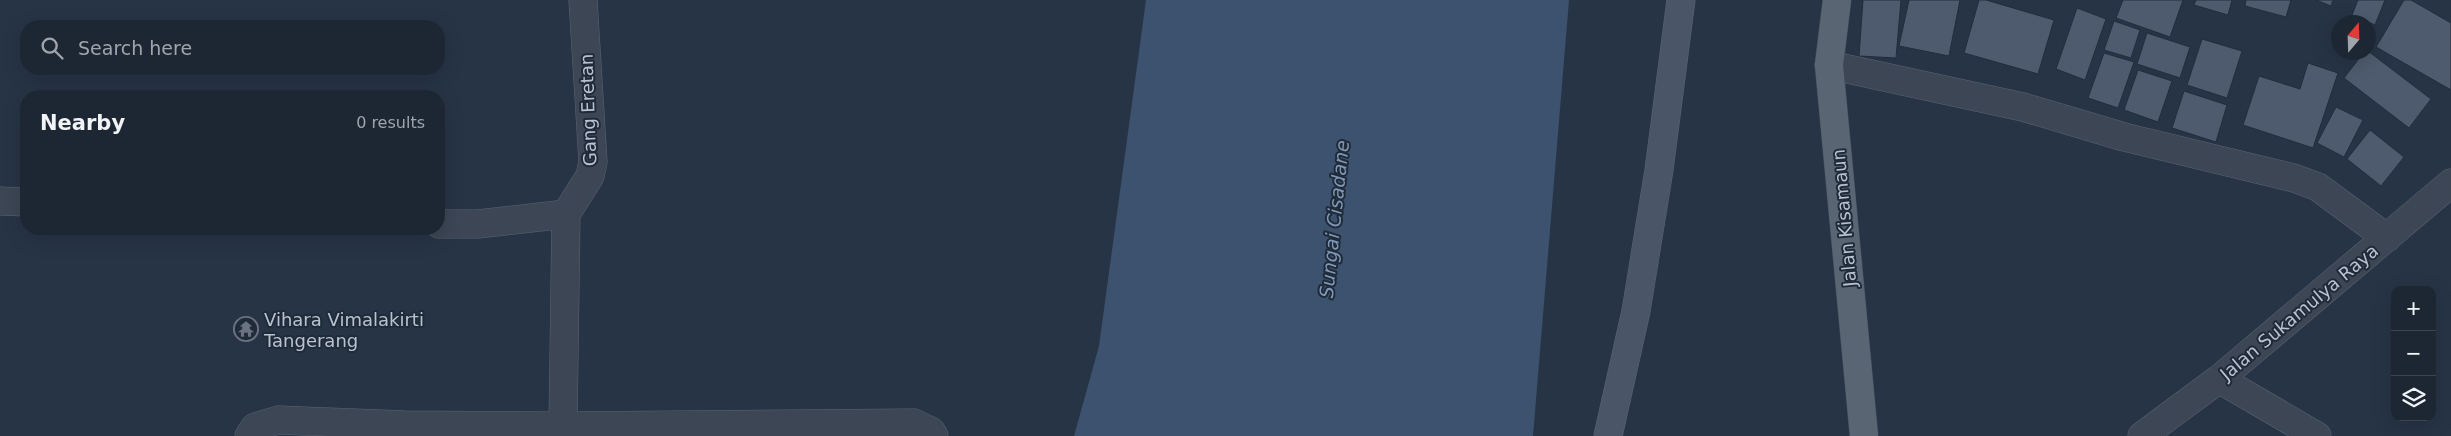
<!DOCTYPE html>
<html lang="en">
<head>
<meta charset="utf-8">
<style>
	body { margin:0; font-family:"DejaVu Sans",sans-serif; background:#252f3c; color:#f1f3f6 }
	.controls { position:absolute; right:15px; bottom:15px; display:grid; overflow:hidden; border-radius:10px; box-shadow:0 5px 20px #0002 }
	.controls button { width:45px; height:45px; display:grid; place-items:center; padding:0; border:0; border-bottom:1px solid #3b444f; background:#1d2734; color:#f1f3f6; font:25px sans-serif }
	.compass { position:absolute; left:2331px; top:15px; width:45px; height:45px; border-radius:50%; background:#1d2734; box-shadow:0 5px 20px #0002; rotate:19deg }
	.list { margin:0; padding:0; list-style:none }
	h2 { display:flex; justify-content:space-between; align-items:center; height:65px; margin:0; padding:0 20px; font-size:21px }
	h2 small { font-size:16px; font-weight:400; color:#a0a5ac }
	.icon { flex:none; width:28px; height:28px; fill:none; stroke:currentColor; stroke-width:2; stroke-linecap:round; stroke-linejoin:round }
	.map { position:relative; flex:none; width:2451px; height:436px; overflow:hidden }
	.search { position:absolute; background:#1d2734; box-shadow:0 5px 20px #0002; left:20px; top:20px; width:425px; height:55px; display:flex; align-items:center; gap:12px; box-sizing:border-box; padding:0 18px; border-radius:20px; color:#a0a5ac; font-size:19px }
	.panel { position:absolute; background:#1d2734; box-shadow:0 5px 20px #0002; left:20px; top:90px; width:425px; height:145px; border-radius:20px }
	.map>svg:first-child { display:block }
	.water { fill:#3d526e }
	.building { fill:#4e5b6e; stroke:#222d3c }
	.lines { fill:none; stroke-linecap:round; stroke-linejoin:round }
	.street-casing { stroke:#5a6472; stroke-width:29 }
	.secondary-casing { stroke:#5a6472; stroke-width:29 }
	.primary-casing { stroke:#454f5e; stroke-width:29 }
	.street { stroke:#3c4654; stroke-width:28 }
	.secondary { stroke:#4a5567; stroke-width:28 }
	.primary { stroke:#5a6574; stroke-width:28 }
	.labels { text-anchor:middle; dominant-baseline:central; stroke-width:4; stroke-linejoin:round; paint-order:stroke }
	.street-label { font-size:18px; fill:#b9c2ce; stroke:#202b3a }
	.poi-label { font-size:18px; fill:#b9c2ce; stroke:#202b3a; text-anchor:start }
	.water-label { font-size:19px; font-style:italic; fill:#8098b5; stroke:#202b3a }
</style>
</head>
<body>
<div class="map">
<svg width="2451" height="436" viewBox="0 0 2451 436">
	<rect width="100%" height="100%" fill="#273445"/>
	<!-- water -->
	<path class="water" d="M1146,0H1569L1533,436H1074L1099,346Z"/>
	<!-- building -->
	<path class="building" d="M1863,0H1901L1896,58L1859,56Z
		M1909,0H1960L1949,56L1899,46Z
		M1979,0H1986L2054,20L2038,74L1964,53Z
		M2123,0H2183L2170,37L2116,18Z
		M2196,0H2232L2228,15L2194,5Z
		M2246,0H2291L2286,17L2245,6Z
		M2316,0H2333L2331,6Z
		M2358,0H2385L2375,25L2352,15Z
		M2404,0H2411L2451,23V90L2376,47Z
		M2077,8L2106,19L2085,80L2056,69Z
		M2114,21L2140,30L2131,58L2104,50Z
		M2147,33L2190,47L2180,78L2137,64Z
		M2202,39L2242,51L2227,98L2187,85Z
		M2368,51L2431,99L2409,128L2344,78L2364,52Z
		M2104,53L2134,62L2118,108L2088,98Z
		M2308,63L2338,73L2313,148L2243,125L2259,76L2300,89Z
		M2138,70L2172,81L2158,122L2124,110Z
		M2184,91L2227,105L2216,142L2172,128Z
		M2336,107L2363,120L2344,157L2317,143Z
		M2370,130L2404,157L2381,186L2347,159Z"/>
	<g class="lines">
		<defs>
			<path id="street" d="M1829,65L2023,107L2124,137L2294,178L2318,187L2387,238
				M0,201L26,202
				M566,214L590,176L593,162L583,0
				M439,224H478L566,214
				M2219,379L2317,436
				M563,426L914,423L931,431L934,436
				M249,436L255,427L278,420L405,425L563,426L566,214
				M2142,436L2219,379L2451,183"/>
			<path id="secondary" d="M1608,436L1636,311L1659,170L1681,0"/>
			<path id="primary" d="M1837,0L1829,65L1864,436"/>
		</defs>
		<!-- street casing -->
		<use href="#street" class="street-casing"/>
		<!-- secondary casing -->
		<use href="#secondary" class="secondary-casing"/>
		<!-- primary casing -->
		<use href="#primary" class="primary-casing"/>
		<!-- street -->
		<use href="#street" class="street"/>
		<!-- secondary -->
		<use href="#secondary" class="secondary"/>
		<!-- primary -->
		<use href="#primary" class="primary"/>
	</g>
	<!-- icons -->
	<defs>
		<symbol id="temple-ring" viewBox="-11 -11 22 22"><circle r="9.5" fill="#202b3a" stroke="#6b7280" stroke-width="1.5"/><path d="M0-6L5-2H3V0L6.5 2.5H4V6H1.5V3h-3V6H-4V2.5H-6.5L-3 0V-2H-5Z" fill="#6b7280"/></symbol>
	</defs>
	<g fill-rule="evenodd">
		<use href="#temple-ring" x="232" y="315" width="28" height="28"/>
	</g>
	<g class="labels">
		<!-- street labels -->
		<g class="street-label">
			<text transform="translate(588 110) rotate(-92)">Gang Eretan</text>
			<text transform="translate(1844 218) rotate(-95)">Jalan Kisamaun</text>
			<text transform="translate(2299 312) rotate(-40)">Jalan Sukamulya Raya</text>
		</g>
		<!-- poi labels -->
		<g class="poi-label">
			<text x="264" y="319">Vihara Vimalakirti<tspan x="264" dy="21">Tangerang</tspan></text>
		</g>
		<!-- water labels -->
		<g class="water-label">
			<text transform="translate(1334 219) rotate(-84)">Sungai Cisadane</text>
		</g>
	</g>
</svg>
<div class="controls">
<button>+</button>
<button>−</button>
<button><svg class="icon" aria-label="layers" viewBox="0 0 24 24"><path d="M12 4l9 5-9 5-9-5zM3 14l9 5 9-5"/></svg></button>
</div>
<svg class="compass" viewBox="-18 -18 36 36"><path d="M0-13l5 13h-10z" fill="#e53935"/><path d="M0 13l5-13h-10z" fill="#a0a5ac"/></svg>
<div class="search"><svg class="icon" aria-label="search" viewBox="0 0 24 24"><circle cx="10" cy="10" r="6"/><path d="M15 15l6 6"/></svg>Search here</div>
<section class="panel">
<h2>Nearby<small>0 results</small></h2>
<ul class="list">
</ul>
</section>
</div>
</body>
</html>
